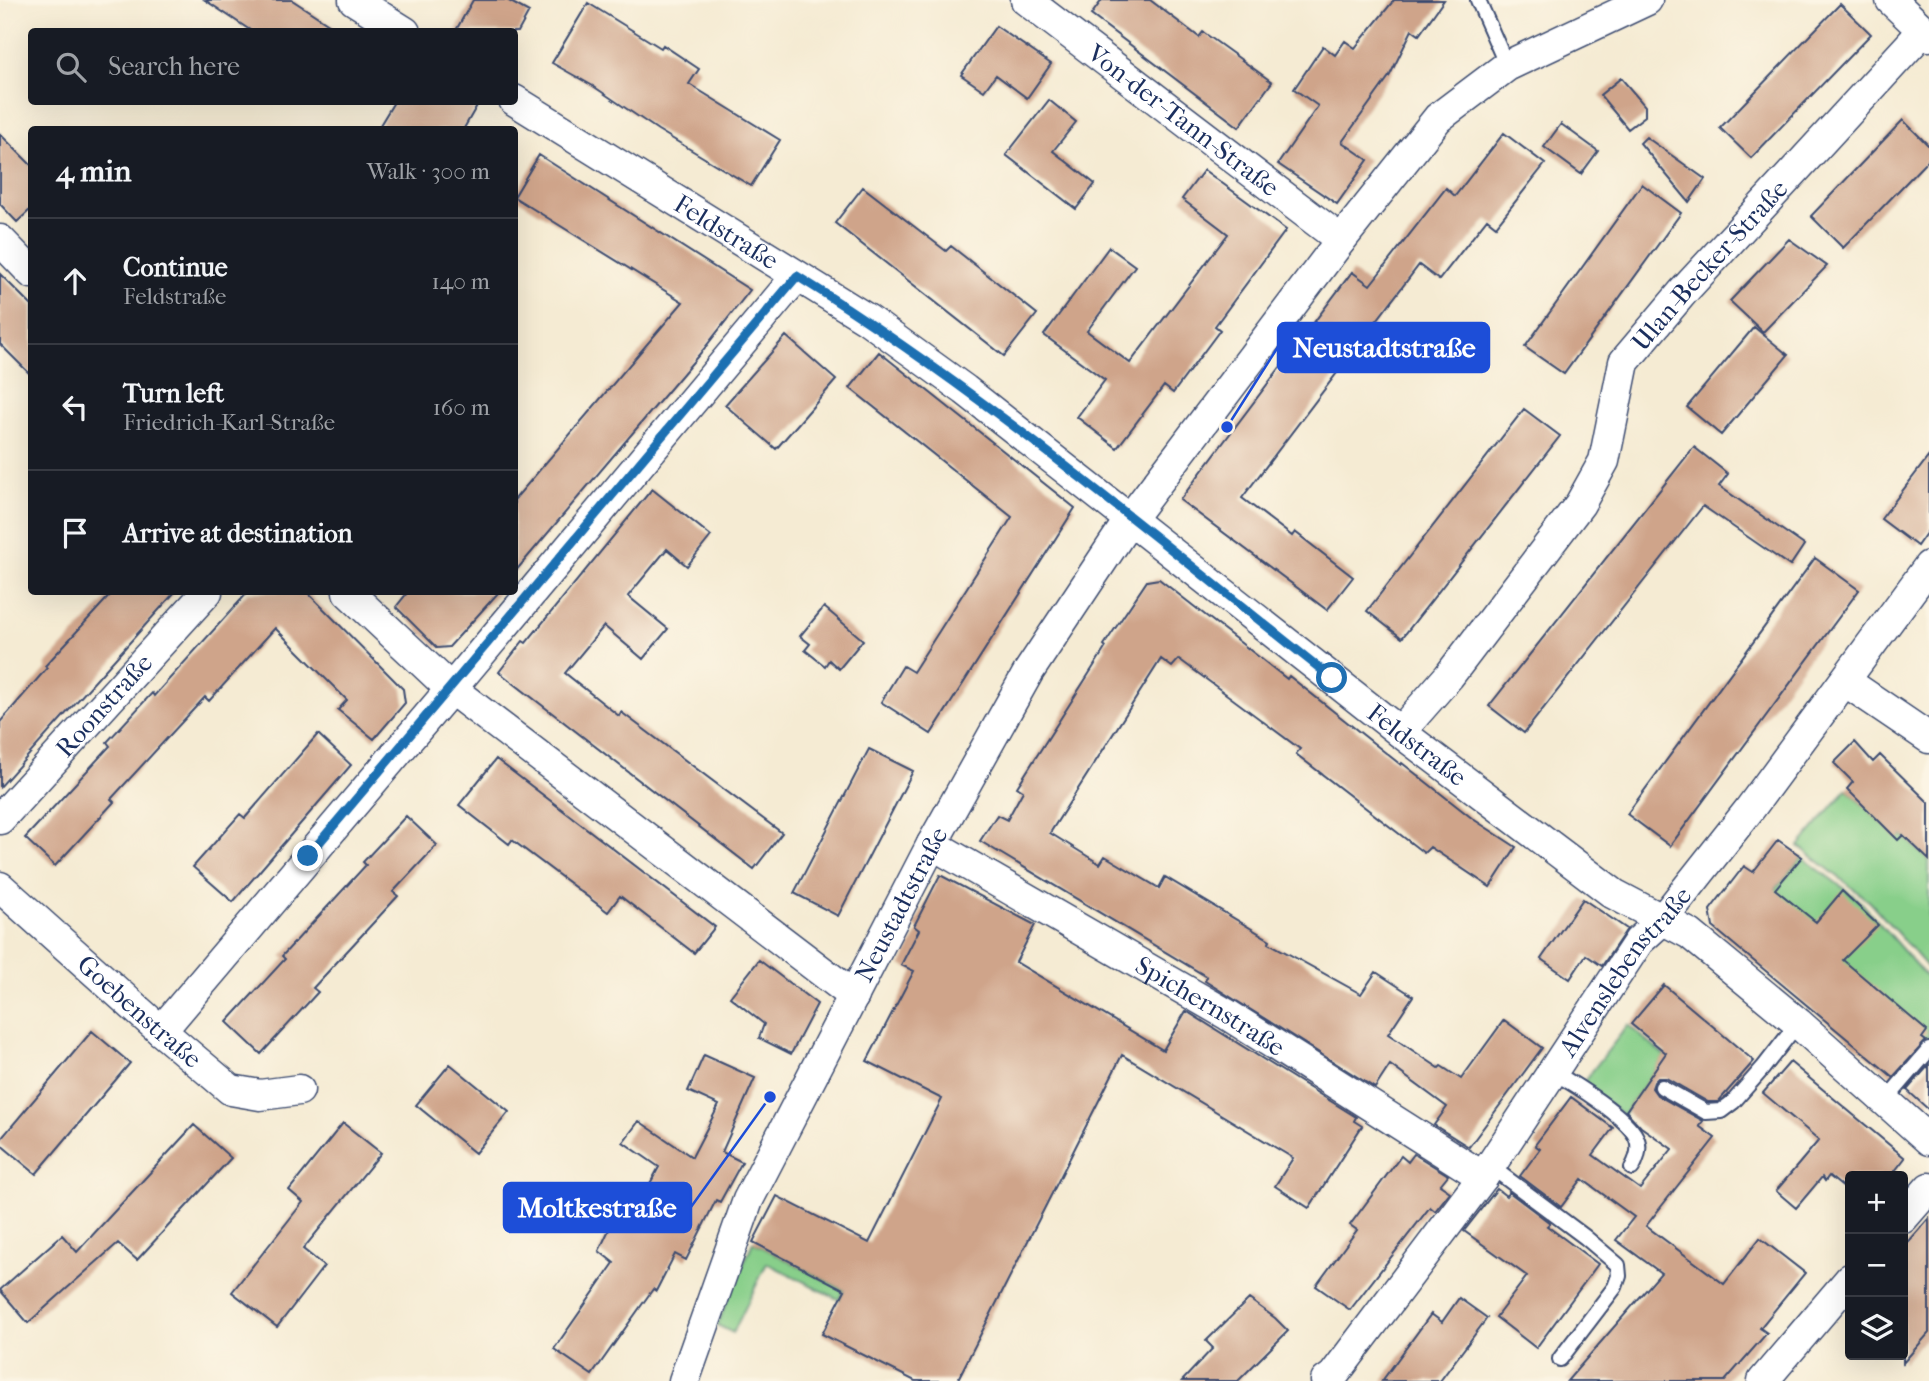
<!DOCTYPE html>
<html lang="en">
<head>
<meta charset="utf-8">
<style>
	body { margin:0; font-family:"IM FELL French Canon",serif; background:#242831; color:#f1f3f6 }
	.controls { position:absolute; right:21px; bottom:21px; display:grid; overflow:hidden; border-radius:7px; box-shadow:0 7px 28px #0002 }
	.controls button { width:63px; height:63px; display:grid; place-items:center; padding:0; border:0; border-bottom:2px solid #363941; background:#171b24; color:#f1f3f6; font:35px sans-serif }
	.stop { position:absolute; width:21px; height:21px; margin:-16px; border:5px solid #1f6fb2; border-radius:50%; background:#fff }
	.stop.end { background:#1f6fb2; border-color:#fff; box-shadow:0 2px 7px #0008 }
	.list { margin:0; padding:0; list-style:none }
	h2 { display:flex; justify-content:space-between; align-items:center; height:91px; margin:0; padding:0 28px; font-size:30px }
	h2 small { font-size:23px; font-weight:400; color:#9ea1a6 }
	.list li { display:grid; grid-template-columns:46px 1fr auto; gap:21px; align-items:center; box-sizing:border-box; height:126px; padding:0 28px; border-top:2px solid #363941 }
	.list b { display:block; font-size:26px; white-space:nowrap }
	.list p { margin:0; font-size:23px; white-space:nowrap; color:#9ea1a6 }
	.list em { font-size:23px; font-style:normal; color:#9ea1a6 }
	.icon { flex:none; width:38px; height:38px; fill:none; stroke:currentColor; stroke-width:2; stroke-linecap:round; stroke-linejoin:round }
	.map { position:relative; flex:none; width:1929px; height:1381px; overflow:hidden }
	.search { position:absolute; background:#171b24; box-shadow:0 7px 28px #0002; left:28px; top:28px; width:490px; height:77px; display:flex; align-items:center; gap:18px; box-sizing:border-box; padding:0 24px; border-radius:7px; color:#9ea1a6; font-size:26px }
	.panel { position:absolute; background:#171b24; box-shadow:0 7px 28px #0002; left:28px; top:126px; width:490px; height:469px; border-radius:7px }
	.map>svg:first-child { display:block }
	.green { fill:#88cf8a; stroke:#527f74; stroke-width:2 }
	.building { fill:#cfa48a }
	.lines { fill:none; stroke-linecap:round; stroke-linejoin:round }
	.lane-casing { stroke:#3c4b70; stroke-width:18 }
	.street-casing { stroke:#3c4b70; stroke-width:33 }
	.lane { stroke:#fff; stroke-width:14 }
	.street { stroke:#fff; stroke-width:30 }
	.route { stroke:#1f6fb2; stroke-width:9 }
	.labels { text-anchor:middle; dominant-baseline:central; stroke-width:5; stroke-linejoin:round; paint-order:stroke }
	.street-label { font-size:26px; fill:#1b2f5e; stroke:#fcf5e5 }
	.leader { fill:none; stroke:#1d4ed8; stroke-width:2.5 }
	.callout-dot { fill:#1d4ed8; stroke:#fcf5e5; stroke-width:2.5 }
	.callout { fill:#1d4ed8; stroke:#1d4ed8; stroke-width:2.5 }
	.callout-label { font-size:28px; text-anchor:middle; font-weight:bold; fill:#fff }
</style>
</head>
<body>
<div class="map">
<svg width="1929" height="1381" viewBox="0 0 1929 1381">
	<rect width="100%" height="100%" fill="#fcf5e5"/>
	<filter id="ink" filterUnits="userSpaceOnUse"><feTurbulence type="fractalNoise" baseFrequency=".0143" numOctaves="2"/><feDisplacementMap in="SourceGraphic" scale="14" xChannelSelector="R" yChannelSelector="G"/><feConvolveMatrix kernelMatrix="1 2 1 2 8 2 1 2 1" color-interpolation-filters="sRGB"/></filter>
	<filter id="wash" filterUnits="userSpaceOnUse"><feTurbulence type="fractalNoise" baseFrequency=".00686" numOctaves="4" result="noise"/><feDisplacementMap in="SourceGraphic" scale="28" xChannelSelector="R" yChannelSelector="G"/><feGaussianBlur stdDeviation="1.57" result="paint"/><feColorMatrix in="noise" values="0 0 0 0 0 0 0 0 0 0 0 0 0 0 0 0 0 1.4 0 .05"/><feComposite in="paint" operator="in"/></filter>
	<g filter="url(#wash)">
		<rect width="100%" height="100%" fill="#f5ebd3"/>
		<!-- green -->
		<path class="green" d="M1847,789L1898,839L1903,835L1929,860V969L1870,902L1799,846Z
			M1802,857L1859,900L1929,980V1044L1780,910L1775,890Z
			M1628,1025L1665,1056L1623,1115L1582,1084Z
			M753,1242L844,1290L840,1300L767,1263L733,1333L717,1325Z"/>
		<g id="blocks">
			<!-- building -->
			<path class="building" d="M205,0H292L341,32H253Z
				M473,0H507L529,12L518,32H455Z
				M1102,0H1150L1199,37L1203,32L1272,82L1239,127L1091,15Z
				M1394,0H1444L1419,35L1412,30L1390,75L1342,142L1368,160L1337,204L1278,164L1318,106L1294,89L1323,46L1335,55L1345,41L1355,48Z
				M588,3L661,48L663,45L699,69L689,84L780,140L751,186L658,130L593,86L552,63Z
				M1840,4L1871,34L1751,158L1720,128Z
				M996,26L1051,64L1027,98L996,75L984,91L961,75Z
				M1621,78L1645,106V116L1628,129L1600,95Z
				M1049,100L1076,122L1053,151L1095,184L1076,209L1006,155Z
				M394,102H479L463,130H377Z
				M1903,120L1929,146V159L1843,248L1811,216Z
				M1561,124L1598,151L1581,174L1544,147Z
				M1504,133L1545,164L1496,226L1487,219L1439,280L1419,265L1242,498L1292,536L1295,532L1353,577L1327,610L1180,500L1352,272L1370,285L1446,188L1455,196Z
				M0,134L32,166V208L17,222L0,204Z
				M1646,137L1705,179L1689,202L1640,143Z
				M539,155L750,290L703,350L514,573V500L683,302L514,197Z
				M1204,170L1286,230L1215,326L1220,330L1173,393L1164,386L1117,448L1077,417L1105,380L1044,335L1109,247L1135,266L1087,331L1130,363L1228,234L1182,199Z
				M1642,184L1681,213L1564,374L1525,347Z
				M863,187L946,251L951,246L1037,314L1004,356L835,223Z
				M1789,239L1827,266L1763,332L1730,301Z
				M0,274L32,306V376L0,344Z
				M1754,327L1788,355L1721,435L1687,407Z
				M786,336L836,380L776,449L725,405Z
				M879,352L1075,508L931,734L881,702L903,666L913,672L1012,517L850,388Z
				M1524,409L1560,436L1402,638L1367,611Z
				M1694,447L1728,474L1719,486L1804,545L1790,566L1703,506L1524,733L1489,706Z
				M1929,456V529L1917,546L1881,519Z
				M652,489L711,536L687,566L667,549L628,596L668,629L643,659L604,626L565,673L619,716L621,712L782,833L754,869L499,672L523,641L526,643Z
				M1815,558L1859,590L1670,846L1627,814Z
				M1159,579L1287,679L1289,676L1401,765L1402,763L1473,819L1516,847L1490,887L1430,847L1424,853L1296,754L1300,749L1179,659L1172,667L1161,659L1050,833L1100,864L1105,856L1159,888L1165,877L1270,940L1269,943L1361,994L1376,972L1413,996L1388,1034L1439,1068L1441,1066L1461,1079L1504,1020L1542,1048L1469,1147L1434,1125L1447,1107L1390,1065L1375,1088L1205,981L1207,977L980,841L997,815L1007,820L1023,791L1017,787L1106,647L1104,645L1147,581Z
				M113,592H175L0,787V722L47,668L45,666Z
				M248,592H307L403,689L405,703L374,739L338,710L347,700L275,628L209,701L205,697L111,799L114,802L55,866L25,838L110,746L107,742L152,693L154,696Z
				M408,592H499L449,647L437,648L396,607Z
				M824,607L863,640L839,669L829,660L825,666L805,650L810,644L800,636Z
				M318,734L351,765L233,902L193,867L240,814L245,818Z
				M1855,742L1873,762L1880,755L1929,803V860L1903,835L1898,840L1847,789L1853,782L1834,763Z
				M869,749L913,771L838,916L794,893Z
				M496,759L715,927L694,953L620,896L608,912L512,840L509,844L459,805Z
				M406,816L437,845L393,892L398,896L313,988L318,992L261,1054L227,1022L285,959L282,956L366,865L363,862Z
				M1778,840L1802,857L1775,889L1816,922L1842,891L1878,925L1843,960L1927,1031L1922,1038L1926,1041L1893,1077L1713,927L1710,910L1744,866L1753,872Z
				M940,875L1035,925L1016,962L1163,1050L1186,1011L1356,1117L1354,1121L1362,1126L1309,1208L1275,1186L1293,1158L1122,1055L957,1381H915L822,1334L845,1290L753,1242L777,1196L869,1243L942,1099L867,1061L914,971L901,965L919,930L914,926Z
				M1583,899L1627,929L1602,966L1586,955L1570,979L1541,959Z
				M759,960L817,1004L791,1054L759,1038L764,1024L730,997Z
				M1664,985L1754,1061L1718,1102H1708L1666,1078H1658L1654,1082L1652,1088L1657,1095L1703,1121L1699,1126L1715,1138L1646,1226L1724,1284L1760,1238L1805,1273L1760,1328L1767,1333L1725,1381H1567L1661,1273L1616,1240L1634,1217L1582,1179L1561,1207L1520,1176L1540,1149L1535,1145L1571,1097L1613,1128L1593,1155L1640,1189L1672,1149L1641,1127L1626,1111L1666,1053L1631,1024Z
				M92,1031L130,1063L36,1174L0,1144V1140Z
				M704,1055L755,1078L722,1152L742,1162L720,1202L716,1200L686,1260L675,1254L656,1291L653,1289L592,1375L554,1349L614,1263L599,1251L613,1221L626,1228L659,1167L623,1142L639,1121L692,1157L719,1105L688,1091Z
				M1790,1062L1905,1158L1891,1176H1850V1193L1829,1176L1825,1181L1822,1177L1796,1208L1776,1191L1819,1140L1763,1093Z
				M450,1064L509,1112L475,1153L416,1105Z
				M1929,1065V1110L1907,1090Z
				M343,1123L381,1153L303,1249L324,1266L277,1327L232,1292L303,1202L289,1190Z
				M194,1125L231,1158L137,1260L118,1243L28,1323L0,1290L62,1235L77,1252Z
				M1414,1154L1448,1175L1440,1185L1450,1192L1435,1211L1430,1207L1350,1310L1316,1286L1357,1230L1350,1225L1401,1156L1408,1162Z
				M1497,1189L1506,1196L1509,1192L1550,1223L1547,1226L1598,1264L1536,1348L1496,1317L1527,1276L1464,1231Z
				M1929,1218V1333L1903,1363V1248Z
				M1459,1298L1487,1318L1440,1381H1382L1431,1314L1442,1322Z
				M1249,1299L1275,1318L1288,1331L1238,1381H1182L1213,1348L1206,1341Z"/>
		</g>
	</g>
	<g filter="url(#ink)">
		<use href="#blocks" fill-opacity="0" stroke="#3c4b70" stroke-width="2"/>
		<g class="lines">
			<defs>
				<path id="lane" d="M1478,0L1507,66
					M1553,1072C1574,1084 1626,1116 1636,1137C1641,1147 1637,1159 1632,1168
					M1662,1087L1706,1112L1721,1111L1733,1102L1763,1068L1798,1023
					M1885,1101L1929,1050
					M1490,1166L1585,1237L1618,1265L1619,1276L1615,1287L1560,1359"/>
				<g id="street">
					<path d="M354,0L405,32"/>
					<path id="s1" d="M1026,0L1341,240"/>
					<path d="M1891,0L1929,36"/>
					<path id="s2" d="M514,100L867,319L965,390L1400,732L1614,894L1690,934L1798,1023L1929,1140"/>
					<path d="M0,240L32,273"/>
					<path d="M348,592L451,689L854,996"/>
					<path d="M1845,681L1929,738"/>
					<path id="s3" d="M1400,732L1449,676L1580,504L1604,461L1624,362L1683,292L1923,31"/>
					<path id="s4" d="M0,819L207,592"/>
					<path id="s5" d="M932,844L1228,1015L1483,1177"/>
					<path id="s6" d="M0,887L161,1031L231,1090L260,1095L299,1090"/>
					<path d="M161,1031L451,689L797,276"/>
					<path d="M1903,1218L1929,1188"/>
					<path id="s7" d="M684,1381L748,1200L932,844L1029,671L1130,519L1341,240L1438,118L1507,66L1647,0"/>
					<path id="s8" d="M1326,1381L1333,1376L1483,1177L1639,941L1662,920L1749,810L1929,566"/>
					<path d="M1763,1381L1850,1279"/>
				</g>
			</defs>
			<!-- lane casing -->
			<use href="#lane" class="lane-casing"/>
			<!-- street casing -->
			<use href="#street" class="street-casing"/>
			<!-- lane -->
			<use href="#lane" class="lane"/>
			<!-- street -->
			<use href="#street" class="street"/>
		</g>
	</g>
	<g class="lines" filter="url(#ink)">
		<!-- route -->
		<path class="route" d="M308,856L797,276C986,393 1157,540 1332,678"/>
	</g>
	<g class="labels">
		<!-- street labels -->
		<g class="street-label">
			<text stroke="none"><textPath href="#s1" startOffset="198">Von-der-Tann-Straße</textPath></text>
			<text stroke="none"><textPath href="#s2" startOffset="250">Feldstraße</textPath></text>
			<text stroke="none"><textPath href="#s3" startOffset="570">Ulan-Becker-Straße</textPath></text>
			<text stroke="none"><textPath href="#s4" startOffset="154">Roonstraße</textPath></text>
			<text stroke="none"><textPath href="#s2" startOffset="1111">Feldstraße</textPath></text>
			<text stroke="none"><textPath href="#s7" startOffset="525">Neustadtstraße</textPath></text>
			<text stroke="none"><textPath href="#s8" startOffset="508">Alvenslebenstraße</textPath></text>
			<text stroke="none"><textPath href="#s5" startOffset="322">Spichernstraße</textPath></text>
			<text stroke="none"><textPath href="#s6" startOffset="187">Goebenstraße</textPath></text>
		</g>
	</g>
	<!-- callouts -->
	<path class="leader" d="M1227 427L1278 347M770 1097L691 1207"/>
	<g class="callout-dot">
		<circle cx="1227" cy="427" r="7"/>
		<circle cx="770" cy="1097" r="7"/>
	</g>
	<g class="callout">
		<rect x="1278" y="323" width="211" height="49" rx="7"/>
		<rect x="504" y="1183" width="187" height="49" rx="7"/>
	</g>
	<g class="callout-label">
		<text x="1384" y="357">Neustadtstraße</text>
		<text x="597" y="1217">Moltkestraße</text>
	</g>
</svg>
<div class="controls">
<button>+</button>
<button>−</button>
<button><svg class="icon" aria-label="layers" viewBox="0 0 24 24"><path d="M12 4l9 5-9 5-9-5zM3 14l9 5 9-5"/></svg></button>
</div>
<div class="stop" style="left:1332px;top:678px"></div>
<div class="stop end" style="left:308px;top:856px"></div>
<div class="search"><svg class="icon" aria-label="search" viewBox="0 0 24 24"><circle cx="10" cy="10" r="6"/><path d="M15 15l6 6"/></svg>Search here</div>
<section class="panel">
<h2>4 min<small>Walk · 300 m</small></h2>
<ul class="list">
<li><svg class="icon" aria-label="ahead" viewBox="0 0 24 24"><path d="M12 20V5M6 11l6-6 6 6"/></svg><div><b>Continue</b><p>Feldstraße</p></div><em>140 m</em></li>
<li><svg class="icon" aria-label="left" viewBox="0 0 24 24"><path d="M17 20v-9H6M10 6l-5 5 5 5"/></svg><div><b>Turn left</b><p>Friedrich-Karl-Straße</p></div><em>160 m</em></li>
<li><svg class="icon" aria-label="arrive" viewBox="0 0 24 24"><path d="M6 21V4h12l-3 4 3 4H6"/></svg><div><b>Arrive at destination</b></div></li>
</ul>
</section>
</div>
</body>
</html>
